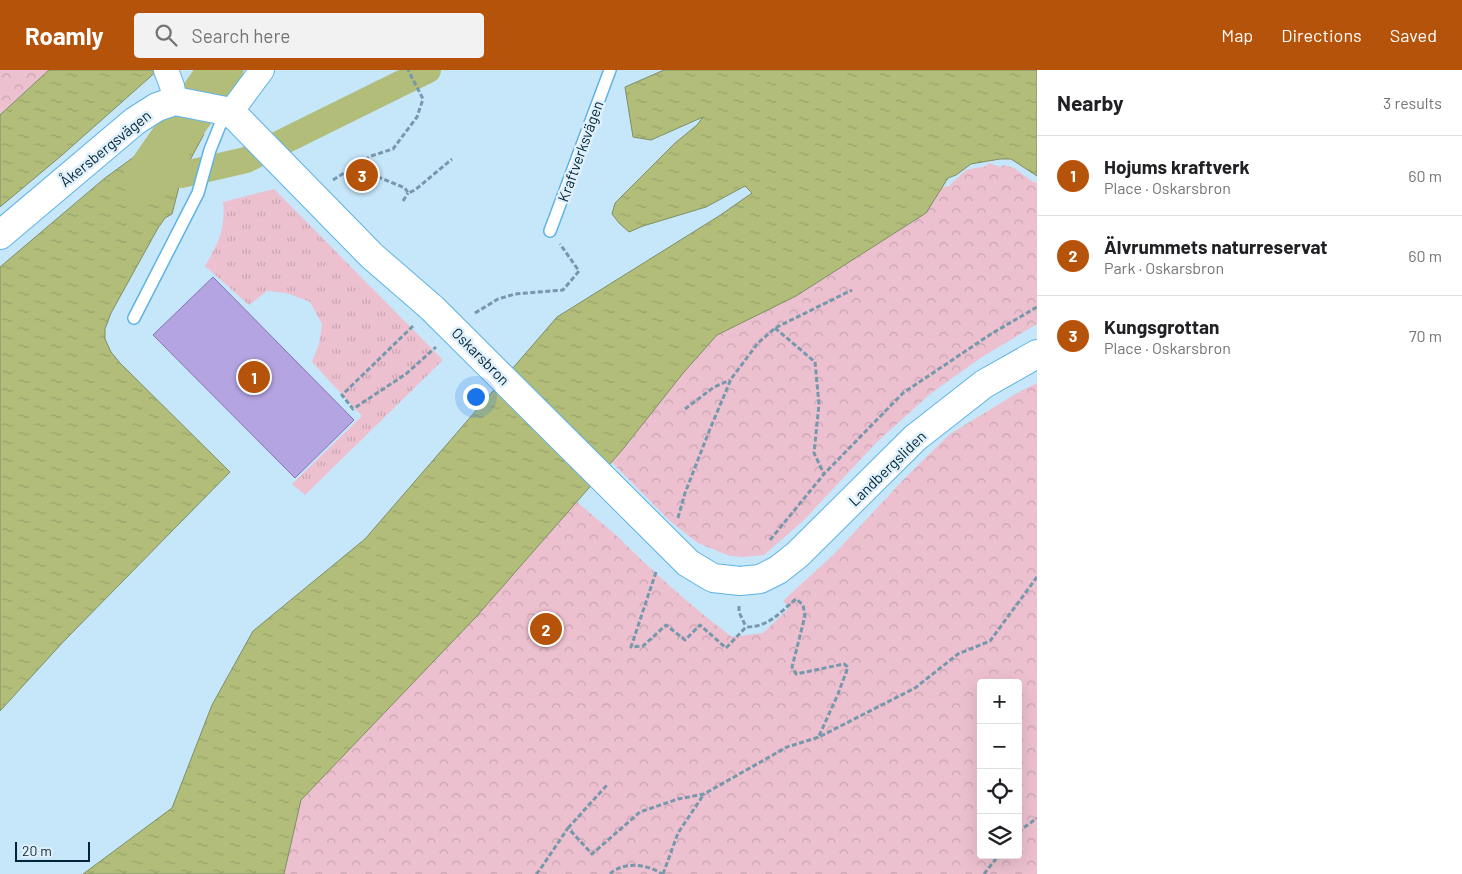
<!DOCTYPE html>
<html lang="en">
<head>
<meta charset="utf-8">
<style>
	body { margin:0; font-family:Barlow,sans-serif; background:#f2f2f2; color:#202124 }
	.controls { position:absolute; right:15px; bottom:15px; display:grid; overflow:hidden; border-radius:5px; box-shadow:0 5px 20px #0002 }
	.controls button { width:45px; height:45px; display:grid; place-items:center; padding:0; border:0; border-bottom:1px solid #e0e0e0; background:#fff; color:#202124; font:25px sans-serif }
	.scale { position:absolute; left:15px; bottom:12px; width:75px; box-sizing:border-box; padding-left:5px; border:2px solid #002538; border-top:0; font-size:14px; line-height:18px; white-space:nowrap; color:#002538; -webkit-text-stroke:4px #e0f0fa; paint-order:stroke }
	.you { position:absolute; left:475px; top:326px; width:18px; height:18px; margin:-12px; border:4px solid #fff; border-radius:50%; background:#1a73e8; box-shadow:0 0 0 8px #1a73e833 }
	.badge { display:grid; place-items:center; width:32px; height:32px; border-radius:50%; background:#b45309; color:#fff; font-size:16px; font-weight:700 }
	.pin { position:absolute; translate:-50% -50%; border:2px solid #fff; box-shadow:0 1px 5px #0006 }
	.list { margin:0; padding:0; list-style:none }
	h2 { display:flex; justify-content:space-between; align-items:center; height:65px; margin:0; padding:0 20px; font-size:21px }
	h2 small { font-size:16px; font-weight:400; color:#757577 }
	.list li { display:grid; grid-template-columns:32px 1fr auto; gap:15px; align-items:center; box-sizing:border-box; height:80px; padding:0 20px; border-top:1px solid #e0e0e0 }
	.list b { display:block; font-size:19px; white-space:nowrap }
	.list p { margin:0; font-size:16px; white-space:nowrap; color:#757577 }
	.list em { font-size:16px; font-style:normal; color:#757577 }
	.icon { flex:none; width:28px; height:28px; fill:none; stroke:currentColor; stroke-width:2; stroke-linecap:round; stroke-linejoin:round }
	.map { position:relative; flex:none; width:1037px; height:804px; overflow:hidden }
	header { display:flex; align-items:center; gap:30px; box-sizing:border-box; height:70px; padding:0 25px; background:#b45309; color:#fff }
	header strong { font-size:24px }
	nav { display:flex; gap:28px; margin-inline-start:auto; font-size:18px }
	.search { width:350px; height:45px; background:#f2f2f2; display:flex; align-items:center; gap:12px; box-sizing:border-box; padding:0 18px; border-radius:5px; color:#757577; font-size:19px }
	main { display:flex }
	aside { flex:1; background:#fff }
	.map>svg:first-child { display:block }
	.grass { fill:url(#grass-tufts) }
	.park { fill:url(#park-crowns); fill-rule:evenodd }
	.water { fill:url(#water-ripples); stroke:#7d8f66 }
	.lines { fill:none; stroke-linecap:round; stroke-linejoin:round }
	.canal { stroke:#b2bd7a; stroke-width:26 }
	.river { stroke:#b2bd7a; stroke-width:45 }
	.building { fill:#b4a4e2; stroke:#8671b9 }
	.service-casing { stroke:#5eb3e5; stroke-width:14 }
	.minor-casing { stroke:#5eb3e5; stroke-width:26 }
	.tertiary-casing { stroke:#5eb3e5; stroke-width:30 }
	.path { stroke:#7698ac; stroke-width:3; stroke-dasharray:5 2.5; stroke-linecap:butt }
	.service { stroke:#fff; stroke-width:11 }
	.minor { stroke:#fff; stroke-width:24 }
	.tertiary { stroke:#fff; stroke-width:28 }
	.tertiary-bridge-casing { stroke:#5eb3e5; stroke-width:30; stroke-linecap:butt }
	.tertiary-bridge { stroke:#fff; stroke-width:28 }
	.labels { text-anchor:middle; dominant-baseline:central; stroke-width:5; stroke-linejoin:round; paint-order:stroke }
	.street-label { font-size:15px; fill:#002538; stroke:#e0f0fa }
</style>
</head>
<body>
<header>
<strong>Roamly</strong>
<div class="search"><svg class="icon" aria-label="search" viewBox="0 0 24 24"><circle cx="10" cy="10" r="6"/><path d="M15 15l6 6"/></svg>Search here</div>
<nav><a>Map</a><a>Directions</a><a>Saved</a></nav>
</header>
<main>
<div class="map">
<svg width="1037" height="804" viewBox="0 0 1037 804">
	<defs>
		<pattern id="grass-tufts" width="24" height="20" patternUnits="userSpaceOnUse" patternTransform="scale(1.25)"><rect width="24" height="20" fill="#edc0cf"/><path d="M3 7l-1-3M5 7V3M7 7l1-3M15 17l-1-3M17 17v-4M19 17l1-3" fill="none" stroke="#c9a5b2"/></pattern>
		<pattern id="park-crowns" width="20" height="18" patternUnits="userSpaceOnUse" patternTransform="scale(1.25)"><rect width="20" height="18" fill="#edc0cf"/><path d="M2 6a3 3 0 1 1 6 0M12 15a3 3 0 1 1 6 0" fill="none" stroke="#c9a5b2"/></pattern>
		<pattern id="water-ripples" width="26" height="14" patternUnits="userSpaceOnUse" patternTransform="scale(1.25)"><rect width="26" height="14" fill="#b2bd7a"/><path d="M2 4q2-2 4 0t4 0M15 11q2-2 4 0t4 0" fill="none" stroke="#97a26a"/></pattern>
	</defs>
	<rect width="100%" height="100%" fill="#c6e6fa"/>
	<!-- grass -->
	<path class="grass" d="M274,119L443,290L305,425L292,414L362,346L312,292L319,274L322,254L310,232L287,223L267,221L249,235L205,196C218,173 226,159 223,132Z"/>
	<!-- park -->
	<path class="park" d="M0,0H49L0,45Z
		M989,93L1000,97L1004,95L1014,98L1033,112L1037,113V254L982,287L930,324L877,372L803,451L764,485L743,487L730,486L698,473L670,451L564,344L920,116L944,117L949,116L966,100L986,96Z
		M1037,313V804H264L262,792L523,371C540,391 558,412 576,431C589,443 604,454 617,466C653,502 691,536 732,567L763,563L789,538L783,531L835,483L907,406L950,364L1017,323ZM981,613H1018V785H981Z"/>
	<!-- water -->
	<path class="water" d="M49,0H158L61,86L0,137V45Z
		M664,0H1037V106L1011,89H1000L971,94L956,105L948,108L926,143L796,226L717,265L684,302L623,379L476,547L301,730L284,804H83L172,738L212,635L253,561L365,469L557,247L719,146L752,123L745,116L706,137L643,156L629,162L619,153L612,144L615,133L675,73L697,55L703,47L651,70L633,67L625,17Z
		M179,58H187L204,64L182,105L172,144L165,148L158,158L111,243L105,259V269L111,282L120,293L230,402L64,571L0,641V197L105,108L138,84L149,89L159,88L164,79L172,60Z"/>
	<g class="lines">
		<!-- canal -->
		<path class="canal" d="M181,105L246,90L428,0"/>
		<!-- river -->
		<path class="river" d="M145,109L221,0"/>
	</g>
	<!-- building -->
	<path class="building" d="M213,207L354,350L295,408L153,265Z"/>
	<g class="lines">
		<defs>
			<path id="service" d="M550,161L610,0
				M134,248L198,123L210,80L220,55L231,43"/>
			<path id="minor" d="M166,0L172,16L175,31
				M231,42L262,0"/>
			<path id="tertiary" d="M0,165L135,51L157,37L175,31L231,42L372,186L432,238
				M740,511L760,509L778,500L797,485L915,368L984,314L1037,284"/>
		</defs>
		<!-- service casing -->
		<use href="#service" class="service-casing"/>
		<!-- minor casing -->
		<use href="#minor" class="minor-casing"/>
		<!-- tertiary casing -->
		<use href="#tertiary" class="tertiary-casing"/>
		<!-- path -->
		<path class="path" d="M360,93L371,104L405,118L408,123L415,120L452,89
			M333,110L371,86L393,79L417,47L423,29L408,0
			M403,131L408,123
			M475,243L498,229L515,224L563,220L579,201L560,174
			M413,256L342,325L353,339L406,304L436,277
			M775,258L815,292L819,334L814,383L824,404
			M685,339L714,317L730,310
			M678,448L685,423L710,359L731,309L758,273L775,258L852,220
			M770,470L824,404L903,323L991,264L1037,237
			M656,502L631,577L643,576L666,555L685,570L700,555L726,578L746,557C769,557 779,543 796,529L803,535L805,546L792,597L796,604L844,594L848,597L838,624L819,666
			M739,536V542L746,557
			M568,758L607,715
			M1018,762L1037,748
			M536,804L539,801L568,758L592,784L640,742L678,729L704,724L787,677L819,667L915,618L958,584L990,571L1037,507
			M610,804C623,791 648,794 662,804
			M663,804L678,763L704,724
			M984,804L999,785"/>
		<!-- service -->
		<use href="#service" class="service"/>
		<!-- minor -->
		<use href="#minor" class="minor"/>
		<!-- tertiary -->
		<use href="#tertiary" class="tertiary"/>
		<defs>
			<path id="tertiary-bridge" d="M432,238L688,493L713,508L740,511"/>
		</defs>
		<!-- tertiary-bridge casing -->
		<use href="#tertiary-bridge" class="tertiary-bridge-casing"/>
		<!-- tertiary-bridge -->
		<use href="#tertiary-bridge" class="tertiary-bridge"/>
	</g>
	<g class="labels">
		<!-- street labels -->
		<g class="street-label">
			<text transform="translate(105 78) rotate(-39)">Åkersbergsvägen</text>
			<text transform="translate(580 81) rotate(-70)">Kraftverksvägen</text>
			<text transform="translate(481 286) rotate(45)">Oskarsbron</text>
			<text transform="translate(887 398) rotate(-44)">Landbergsliden</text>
		</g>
	</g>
</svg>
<div class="controls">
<button>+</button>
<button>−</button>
<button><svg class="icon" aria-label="locate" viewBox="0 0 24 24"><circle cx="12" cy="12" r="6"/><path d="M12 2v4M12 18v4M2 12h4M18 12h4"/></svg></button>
<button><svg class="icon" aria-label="layers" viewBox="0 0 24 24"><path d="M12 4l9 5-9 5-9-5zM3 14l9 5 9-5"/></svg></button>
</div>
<div class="scale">20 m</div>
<div class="you"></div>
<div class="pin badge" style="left:254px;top:307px">1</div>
<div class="pin badge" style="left:546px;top:559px">2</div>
<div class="pin badge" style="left:362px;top:105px">3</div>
</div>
<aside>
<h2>Nearby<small>3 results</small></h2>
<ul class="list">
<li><span class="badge">1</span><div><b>Hojums kraftverk</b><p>Place · Oskarsbron</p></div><em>60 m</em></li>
<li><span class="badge">2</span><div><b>Älvrummets naturreservat</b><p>Park · Oskarsbron</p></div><em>60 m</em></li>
<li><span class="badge">3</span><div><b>Kungsgrottan</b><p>Place · Oskarsbron</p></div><em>70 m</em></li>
</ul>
</aside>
</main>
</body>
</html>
